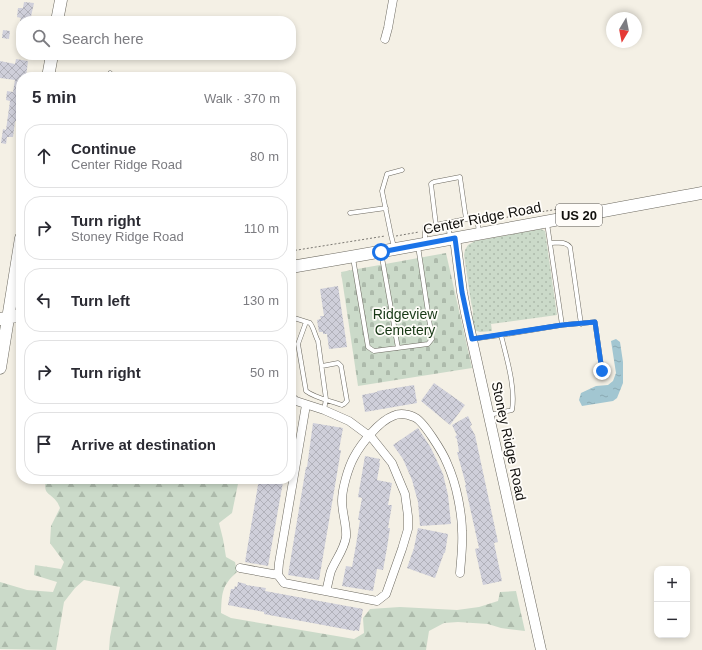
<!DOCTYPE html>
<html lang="en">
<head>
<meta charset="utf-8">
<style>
	body { margin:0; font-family:Arial,sans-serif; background:#f2f2f3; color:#2b2b33 }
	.controls { position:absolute; right:12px; bottom:12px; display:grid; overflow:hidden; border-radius:8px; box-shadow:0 2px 6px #0003 }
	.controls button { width:36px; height:36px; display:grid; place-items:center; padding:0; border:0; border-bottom:1px solid #e1e1e2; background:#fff; color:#2b2b33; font:20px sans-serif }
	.compass { position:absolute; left:606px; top:12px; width:36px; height:36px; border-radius:50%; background:#fff; box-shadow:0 2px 6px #0003; rotate:190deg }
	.stop { position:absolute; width:12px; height:12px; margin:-9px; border:3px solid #1a73e8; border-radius:50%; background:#fff }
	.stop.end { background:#1a73e8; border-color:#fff; box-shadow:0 1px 4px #0008 }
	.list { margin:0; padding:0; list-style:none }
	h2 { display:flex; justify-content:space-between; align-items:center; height:52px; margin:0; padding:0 16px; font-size:17px }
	h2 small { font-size:13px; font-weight:400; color:#7c7c81 }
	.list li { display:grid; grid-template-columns:26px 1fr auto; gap:12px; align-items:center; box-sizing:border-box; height:64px; margin:0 8px 8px; padding:0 8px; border:1px solid #e1e1e2; border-radius:16px }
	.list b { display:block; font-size:15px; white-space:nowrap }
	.list p { margin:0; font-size:13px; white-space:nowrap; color:#7c7c81 }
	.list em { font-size:13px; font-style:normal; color:#7c7c81 }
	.icon { flex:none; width:22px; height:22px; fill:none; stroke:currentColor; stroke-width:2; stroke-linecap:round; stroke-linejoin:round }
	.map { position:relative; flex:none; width:702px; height:650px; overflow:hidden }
	.search { position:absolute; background:#fff; box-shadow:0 2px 6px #0003; left:16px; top:16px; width:280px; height:44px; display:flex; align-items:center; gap:10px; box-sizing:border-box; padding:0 14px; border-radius:16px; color:#7c7c81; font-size:15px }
	.panel { position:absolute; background:#fff; box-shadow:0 2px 6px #0003; left:16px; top:72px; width:280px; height:412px; border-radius:16px }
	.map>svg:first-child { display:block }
	.grass { fill:url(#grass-dots) }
	.forest { fill:url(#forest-firs) }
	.cemetery { fill:url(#cemetery-stones) }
	.water { fill:url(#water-ripples) }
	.building { fill:url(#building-cross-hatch) }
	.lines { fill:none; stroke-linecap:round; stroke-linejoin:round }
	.service-casing { stroke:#6c6960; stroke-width:5 }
	.minor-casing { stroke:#6c6960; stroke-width:9 }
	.tertiary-casing { stroke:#6c6960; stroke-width:11 }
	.primary-casing { stroke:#6c6960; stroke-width:13 }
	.path { stroke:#7b7872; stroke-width:1; stroke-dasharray:2 2; stroke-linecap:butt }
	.service { stroke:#fff; stroke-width:4 }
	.minor { stroke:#fff; stroke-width:8 }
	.tertiary { stroke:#fff; stroke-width:10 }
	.primary { stroke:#fff; stroke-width:12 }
	.route { stroke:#1a73e8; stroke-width:5 }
	.labels { text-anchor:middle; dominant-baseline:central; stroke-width:3.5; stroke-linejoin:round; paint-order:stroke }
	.shield { fill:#fffdf9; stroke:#585653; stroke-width:1 }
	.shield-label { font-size:13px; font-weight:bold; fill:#100f0c }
	.street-label { font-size:14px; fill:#100f0c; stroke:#fffdf9 }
	.park-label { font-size:14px; fill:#163714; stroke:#fffdf9 }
</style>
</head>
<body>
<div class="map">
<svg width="702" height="650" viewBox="0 0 702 650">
	<defs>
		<pattern id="grass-dots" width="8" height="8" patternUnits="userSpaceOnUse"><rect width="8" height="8" fill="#cbdac9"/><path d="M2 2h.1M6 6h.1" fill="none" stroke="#adbaab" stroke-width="1.8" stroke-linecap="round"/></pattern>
		<pattern id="forest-firs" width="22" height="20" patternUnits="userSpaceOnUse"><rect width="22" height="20" fill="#cbdac9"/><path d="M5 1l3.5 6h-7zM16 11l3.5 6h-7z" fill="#adbaab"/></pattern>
		<pattern id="cemetery-stones" width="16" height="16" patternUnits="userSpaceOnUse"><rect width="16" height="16" fill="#cbdac9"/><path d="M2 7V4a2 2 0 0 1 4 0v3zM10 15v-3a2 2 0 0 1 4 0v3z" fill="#adbaab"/></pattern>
		<pattern id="water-ripples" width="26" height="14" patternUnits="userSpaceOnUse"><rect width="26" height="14" fill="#a2c6d1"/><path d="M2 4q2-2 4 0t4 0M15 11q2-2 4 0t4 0" fill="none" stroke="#8aa9b2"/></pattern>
		<pattern id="building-cross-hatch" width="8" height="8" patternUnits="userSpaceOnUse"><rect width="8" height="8" fill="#cfcfda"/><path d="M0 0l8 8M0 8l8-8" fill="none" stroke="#b1b1ba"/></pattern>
	</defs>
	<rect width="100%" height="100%" fill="#f4f0e5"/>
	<!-- grass -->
	<path class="grass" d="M541,229L545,231L557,315L491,324L492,331L480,332L474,330L472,326L473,311L471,302L464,255L465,250L468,245L475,241Z"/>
	<!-- forest -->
	<path class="forest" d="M46,479H153L154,483L163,482V479H239L232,513L219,523L223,539L226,557L235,562L237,572C221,586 222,594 221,613L231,618L354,639L364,633L363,618L370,609L400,607L457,610L479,607L498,601L500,592L516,591L525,631L501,628L488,624L458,622L444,623L429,631L426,650H109L110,637L120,587L84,580L75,588L64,602L56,650L0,649V582L27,590L53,592L57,582L34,575L35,565L61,569L64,562L50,543L51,526L60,508C59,506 58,503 57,502C49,491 43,496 46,479Z"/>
	<!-- cemetery -->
	<path class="cemetery" d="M446,253L472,368L358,386L341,272Z"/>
	<!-- water -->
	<path class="water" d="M616,339L620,342L623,362V383L617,398L613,401L582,406L579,400L581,393L596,386L608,385L613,381L616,373L611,341Z"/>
	<!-- building -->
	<path class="building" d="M24,2L34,3L30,21H20L21,18L17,17L18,8H23Z
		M3,30L10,31L9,39L2,38Z
		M16,59L28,61L26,77H21V91L18,110L20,111L18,122L15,121L13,137H7L6,144L1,143L3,129L6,130L10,101L6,100L7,91L13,92L15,80L0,78V61L15,64Z
		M338,286L347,347L329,349L327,334H323V332H319L317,320L321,319L320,316H324L320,289Z
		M434,383L465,405L450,425L421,401Z
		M414,385L417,403L365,412L362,395L377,392V391Z
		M468,416L472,425L470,426L475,435L498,542L494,543L502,581L483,585L475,549L479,548L465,485H466L457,452H459L457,439L455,437L457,435L452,425Z
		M313,423L343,428L339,450H341L319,580L288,575L306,467H307Z
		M418,428L431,448L443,474L448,495L451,524L420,526L418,502L412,480L403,459L393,445Z
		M365,456L380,459L379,463H380L377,480L392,483L388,505H392L388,528H390L387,548L383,570L377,569L373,591L342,586L346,566L352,567L356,545L360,520H358L362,498L358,497Z
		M259,479H277V481L283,482L268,566L245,562Z
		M418,528L448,534L445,553H444L435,578L407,568L414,548Z
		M238,582L246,584V585L266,588L265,591L363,609L359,631L355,630V631L264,614V612L228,605L231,589H234L235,586L237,587Z"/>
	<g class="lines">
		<defs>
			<path id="service" d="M51,75L61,77
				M109,77L110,73
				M350,213L386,208
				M448,223L450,238
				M436,225L431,184L432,183L434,182L460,177L466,219
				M425,242V227L477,217L479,233
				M550,243C558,243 565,241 570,247L581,324
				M394,247L391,235L382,191L387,174L402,170
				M381,252L398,348
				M353,258L368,347L374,351L428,344L432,339L418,246
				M291,317L310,323C314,328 315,336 318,341L326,399L324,410
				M306,322L298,344L306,391C315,398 331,401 342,405L344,404L347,401L341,366L338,363L322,366
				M562,325L595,322L602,371
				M501,335L562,325L547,223
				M472,339L501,335C506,356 516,388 512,410L489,415"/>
			<path id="minor" d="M385,39L388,28L393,0
				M291,397L296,401L324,410L349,421L372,438L392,463L405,494L408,516V529L402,549L386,594L377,601L284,583L278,575L279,563L306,405
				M240,568L278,575
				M326,591C328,585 329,577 331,571C336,559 344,550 346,537C347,526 342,513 342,501C342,489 348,468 354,457C361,444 379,421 393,416C399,413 407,414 414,417C423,420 443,453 447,463C451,472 456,488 458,498C460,508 462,520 462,531C463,545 461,559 460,573"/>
			<path id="tertiary" d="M455,238L462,292L466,313L541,650"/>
			<path id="primary" d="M57,21L61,0
				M48,77L52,55
				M291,267C428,244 565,218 702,193
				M1,319L21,315
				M0,368L21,238"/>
		</defs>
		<!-- service casing -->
		<use href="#service" class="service-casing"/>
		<!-- minor casing -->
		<use href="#minor" class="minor-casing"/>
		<!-- tertiary casing -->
		<use href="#tertiary" class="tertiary-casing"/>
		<!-- primary casing -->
		<use href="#primary" class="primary-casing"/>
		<!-- path -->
		<path class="path" d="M483,221L584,205
			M396,236L419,232
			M291,251L385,236"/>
		<!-- service -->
		<use href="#service" class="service"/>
		<!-- minor -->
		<use href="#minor" class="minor"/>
		<!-- tertiary -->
		<use href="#tertiary" class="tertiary"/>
		<!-- primary -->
		<use href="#primary" class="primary"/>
	</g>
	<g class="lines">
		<!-- route -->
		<path class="route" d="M381,252L455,238L462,292L472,339L562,325L595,322L602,371"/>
	</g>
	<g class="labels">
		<!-- shield labels -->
		<rect class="shield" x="556" y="204" width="46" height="22" rx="3"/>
		<g class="shield-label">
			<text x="579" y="215">US 20</text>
		</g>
		<!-- street labels -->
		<g class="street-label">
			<text transform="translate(482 218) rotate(-11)">Center Ridge Road</text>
			<text transform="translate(509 441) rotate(78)">Stoney Ridge Road</text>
		</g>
		<!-- park labels -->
		<g class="park-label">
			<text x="405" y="314">Ridgeview<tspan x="405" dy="16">Cemetery</tspan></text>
		</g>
	</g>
</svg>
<div class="controls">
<button>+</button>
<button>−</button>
</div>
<svg class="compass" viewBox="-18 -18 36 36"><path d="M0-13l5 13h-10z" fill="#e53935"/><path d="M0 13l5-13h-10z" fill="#7c7c81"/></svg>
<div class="stop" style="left:381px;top:252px"></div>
<div class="stop end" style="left:602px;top:371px"></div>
<div class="search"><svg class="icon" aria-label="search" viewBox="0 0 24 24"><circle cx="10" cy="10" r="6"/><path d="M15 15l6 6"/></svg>Search here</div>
<section class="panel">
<h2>5 min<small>Walk · 370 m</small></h2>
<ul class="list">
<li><svg class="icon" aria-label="ahead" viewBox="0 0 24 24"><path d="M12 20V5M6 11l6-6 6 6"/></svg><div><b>Continue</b><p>Center Ridge Road</p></div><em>80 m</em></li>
<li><svg class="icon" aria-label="right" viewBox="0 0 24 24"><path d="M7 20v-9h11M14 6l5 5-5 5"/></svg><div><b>Turn right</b><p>Stoney Ridge Road</p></div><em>110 m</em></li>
<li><svg class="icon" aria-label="left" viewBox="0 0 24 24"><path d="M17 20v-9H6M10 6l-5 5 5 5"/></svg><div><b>Turn left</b></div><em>130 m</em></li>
<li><svg class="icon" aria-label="right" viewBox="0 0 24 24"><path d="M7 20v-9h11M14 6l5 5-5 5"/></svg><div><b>Turn right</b></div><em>50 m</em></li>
<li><svg class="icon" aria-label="arrive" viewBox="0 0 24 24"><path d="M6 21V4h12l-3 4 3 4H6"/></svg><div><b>Arrive at destination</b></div></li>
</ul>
</section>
</div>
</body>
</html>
